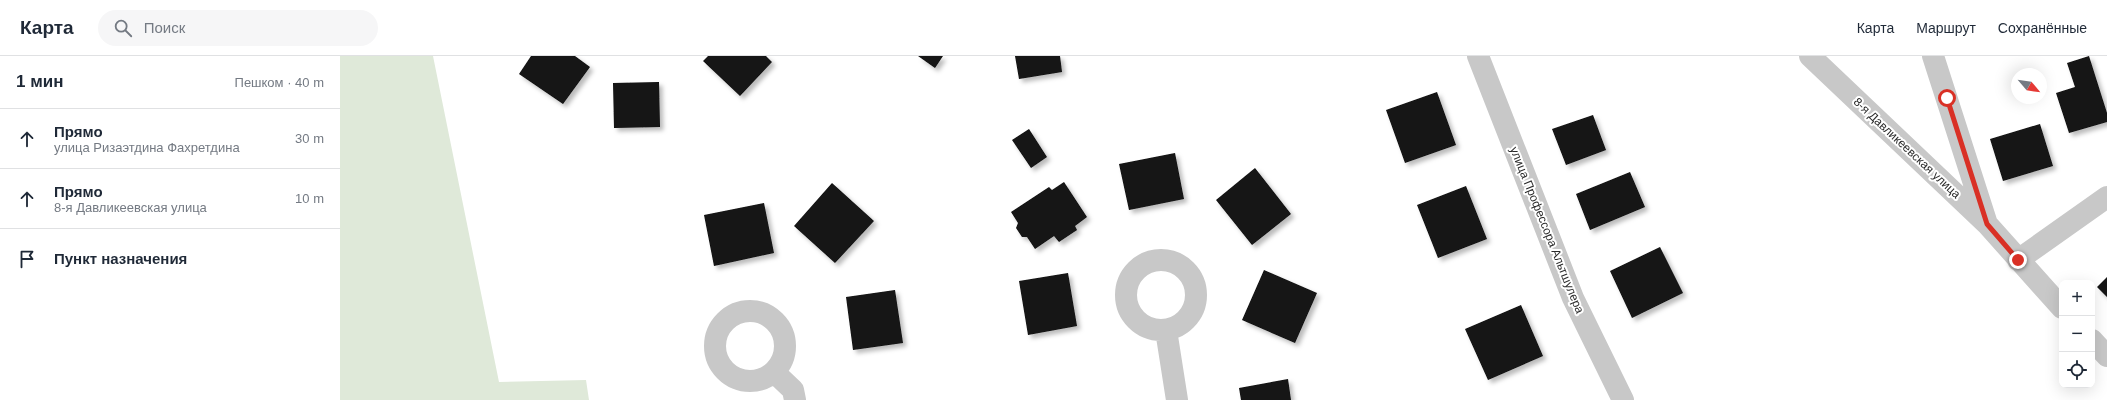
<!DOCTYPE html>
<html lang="ru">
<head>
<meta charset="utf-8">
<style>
	body { margin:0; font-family:Helvetica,sans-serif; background:#f6f6f7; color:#1f2937 }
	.controls { position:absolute; right:12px; bottom:12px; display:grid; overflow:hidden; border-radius:8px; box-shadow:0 4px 16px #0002 }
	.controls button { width:36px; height:36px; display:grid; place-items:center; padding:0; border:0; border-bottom:1px solid #e0e1e3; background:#fff; color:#1f2937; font:20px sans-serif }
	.compass { position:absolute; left:1671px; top:12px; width:36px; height:36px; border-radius:50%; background:#fff; box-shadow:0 4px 16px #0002; rotate:119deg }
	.stop { position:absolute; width:12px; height:12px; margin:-9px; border:3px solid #d93025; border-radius:50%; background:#fff }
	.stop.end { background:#d93025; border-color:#fff; box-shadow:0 1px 4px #0008 }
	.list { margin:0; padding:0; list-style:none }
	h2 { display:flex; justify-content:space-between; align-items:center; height:52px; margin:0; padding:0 16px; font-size:17px }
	h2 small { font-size:13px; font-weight:400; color:#747a83 }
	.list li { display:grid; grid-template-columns:26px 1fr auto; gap:12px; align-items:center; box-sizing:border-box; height:60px; padding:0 16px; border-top:1px solid #e0e1e3 }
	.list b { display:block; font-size:15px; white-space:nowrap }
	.list p { margin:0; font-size:13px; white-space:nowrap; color:#747a83 }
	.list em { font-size:13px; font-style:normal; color:#747a83 }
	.icon { flex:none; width:22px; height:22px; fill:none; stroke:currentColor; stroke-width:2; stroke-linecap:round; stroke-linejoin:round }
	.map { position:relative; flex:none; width:1767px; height:344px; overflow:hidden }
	header { display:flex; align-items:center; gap:24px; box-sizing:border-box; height:56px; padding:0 20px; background:#fff; border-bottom:1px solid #e0e1e3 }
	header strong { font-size:19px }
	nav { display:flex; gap:22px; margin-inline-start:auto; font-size:14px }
	.search { width:280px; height:36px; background:#f6f6f7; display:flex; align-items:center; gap:10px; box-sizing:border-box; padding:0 14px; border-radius:22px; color:#747a83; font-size:15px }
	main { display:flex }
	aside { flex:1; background:#fff }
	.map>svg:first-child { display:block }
	.green { fill:#dfe9d9 }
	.building { fill:#121212; filter:url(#shadow) }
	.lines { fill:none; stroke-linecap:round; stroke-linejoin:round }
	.street { stroke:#c8c8c8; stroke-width:22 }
	.route { stroke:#d93025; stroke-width:5 }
	.labels { text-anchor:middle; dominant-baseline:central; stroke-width:4; stroke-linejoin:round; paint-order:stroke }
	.street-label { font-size:12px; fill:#2b2b2b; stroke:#fff }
</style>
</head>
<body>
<header>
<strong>Карта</strong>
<div class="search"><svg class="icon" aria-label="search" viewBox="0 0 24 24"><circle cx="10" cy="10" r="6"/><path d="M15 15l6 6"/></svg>Поиск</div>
<nav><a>Карта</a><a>Маршрут</a><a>Сохранённые</a></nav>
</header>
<main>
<aside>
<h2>1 мин<small>Пешком · 40 m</small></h2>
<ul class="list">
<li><svg class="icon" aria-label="ahead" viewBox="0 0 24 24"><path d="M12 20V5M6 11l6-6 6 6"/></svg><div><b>Прямо</b><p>улица Ризаэтдина Фахретдина</p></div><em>30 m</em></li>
<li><svg class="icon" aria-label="ahead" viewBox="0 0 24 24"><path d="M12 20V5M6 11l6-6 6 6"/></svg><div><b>Прямо</b><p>8-я Давликеевская улица</p></div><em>10 m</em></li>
<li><svg class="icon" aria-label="arrive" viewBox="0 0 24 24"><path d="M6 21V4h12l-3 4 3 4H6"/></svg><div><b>Пункт назначения</b></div></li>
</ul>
</aside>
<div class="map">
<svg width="1767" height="344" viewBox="0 0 1767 344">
	<defs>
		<filter id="shadow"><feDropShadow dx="3.5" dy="3.5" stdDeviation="2" flood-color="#0004"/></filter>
	</defs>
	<rect width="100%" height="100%" fill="#fff"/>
	<!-- green -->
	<path class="green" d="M0,0H93L159,326L246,324L249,344H0Z"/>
	<!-- building -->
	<path class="building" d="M191,0H235L250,11L223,48L179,18Z
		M368,0H426L432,6L400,40L363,5Z
		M578,0H603L595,12Z
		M675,0H720L722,16L679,23Z
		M1749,0L1767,57V66L1729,77L1716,37L1735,31L1727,7Z
		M319,26L320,71L274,72L273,27Z
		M1097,36L1116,89L1065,107L1046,54Z
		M1253,59L1266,94L1226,109L1212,73Z
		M1700,68L1713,110L1663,125L1650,83Z
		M689,73L707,101L691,112L672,84Z
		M835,97L844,143L789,154L779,108Z
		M915,112L951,158L912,189L876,144Z
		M1290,116L1305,151L1250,174L1236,138Z
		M724,126L747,161L735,170L737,174L719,186L714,180L695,193L687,181H682L676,172L678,167L671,156L709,131L712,134Z
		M492,127L534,165L495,207L454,170Z
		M1126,130L1147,183L1098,202L1077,149Z
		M424,147L434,197L374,210L364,159Z
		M1320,191L1343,237L1292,262L1270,215Z
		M924,214L977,237L955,287L902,264Z
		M728,217L737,270L688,279L679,225Z
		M1767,221V241L1757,231Z
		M555,234L563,287L513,294L506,241Z
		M1181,249L1203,300L1148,324L1125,273Z
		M948,323L951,344H901L899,332Z"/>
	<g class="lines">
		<!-- street -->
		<path class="street" d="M1138,0L1233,242L1283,344
			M1470,0L1647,168L1722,252
			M1593,0L1646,165
			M1678,204L1767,141
			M786 239a35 35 0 1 1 70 0a35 35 0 1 1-70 0Z
			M375 290a35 35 0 1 1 70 0a35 35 0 1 1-70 0Z
			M826,274L837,344
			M1752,284L1767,300
			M434,316L453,334L455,344"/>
	</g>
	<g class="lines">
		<!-- route -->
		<path class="route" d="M1607,42L1647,168L1678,204"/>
	</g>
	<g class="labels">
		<!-- street labels -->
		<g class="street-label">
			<text transform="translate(1567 92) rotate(43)">8-я Давликеевская улица</text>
			<text transform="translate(1207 174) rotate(68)">улица Профессора Альтшулера</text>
		</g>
	</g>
</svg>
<div class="controls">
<button>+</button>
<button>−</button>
<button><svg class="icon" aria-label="locate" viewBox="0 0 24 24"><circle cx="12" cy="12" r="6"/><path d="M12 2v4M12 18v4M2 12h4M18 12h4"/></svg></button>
</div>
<svg class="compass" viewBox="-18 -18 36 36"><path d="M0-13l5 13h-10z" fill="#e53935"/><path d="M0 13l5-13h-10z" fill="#747a83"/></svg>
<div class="stop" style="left:1607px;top:42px"></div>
<div class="stop end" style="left:1678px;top:204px"></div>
</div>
</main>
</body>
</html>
